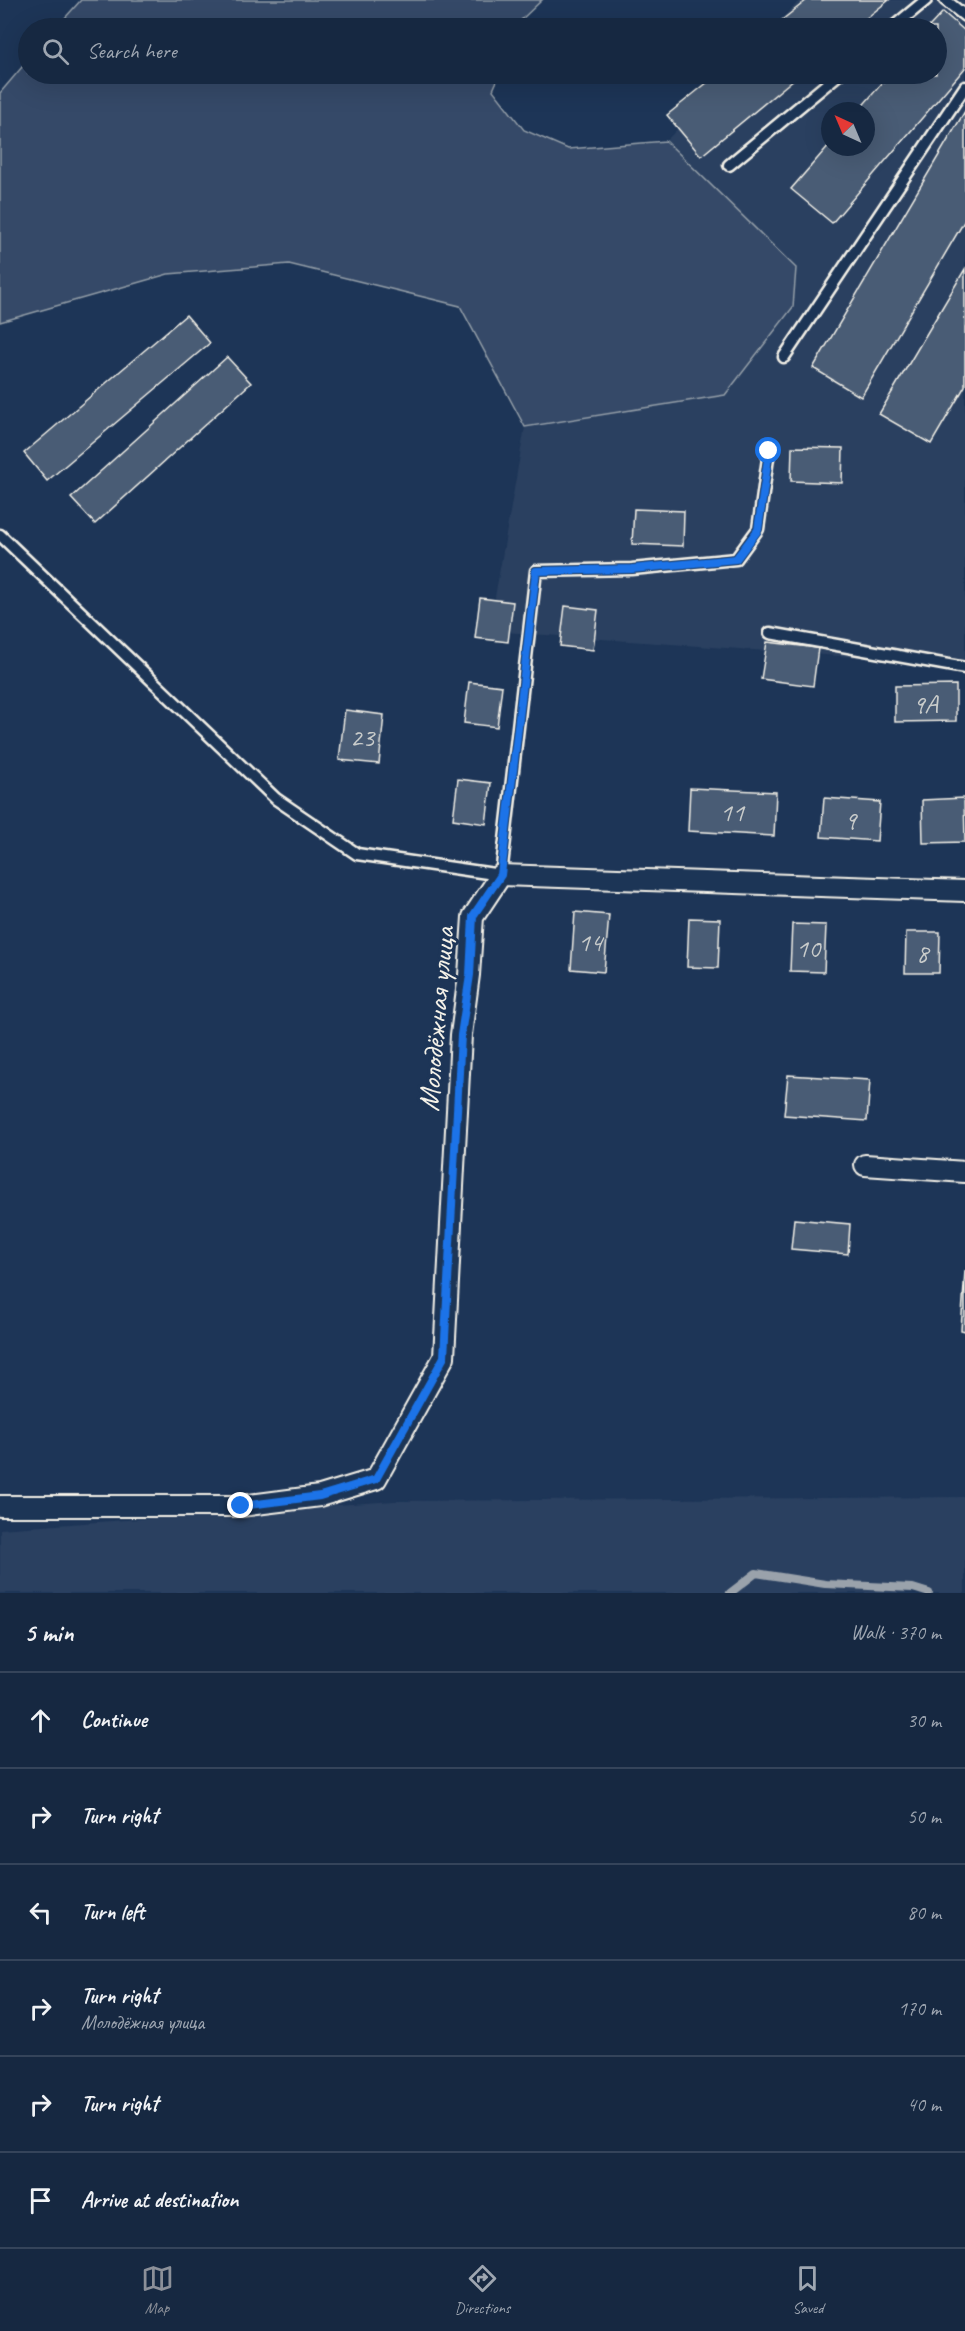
<!DOCTYPE html>
<html lang="en">
<head>
<meta charset="utf-8">
<style>
	body { margin:0; font-family:Caveat,sans-serif; background:#1f3048; color:#f1f3f6 }
	.compass { position:absolute; left:821px; top:102px; width:54px; height:54px; border-radius:50%; background:#162841; box-shadow:0 6px 24px #0002; rotate:316deg }
	.stop { position:absolute; width:18px; height:18px; margin:-14px; border:4px solid #1a73e8; border-radius:50%; background:#fff }
	.stop.end { background:#1a73e8; border-color:#fff; box-shadow:0 2px 6px #0008 }
	.list { margin:0; padding:0; list-style:none }
	h2 { display:flex; justify-content:space-between; align-items:center; height:78px; margin:0; padding:0 24px; font-size:26px }
	h2 small { font-size:20px; font-weight:400; color:#9ea6b1 }
	.list li { display:grid; grid-template-columns:39px 1fr auto; gap:18px; align-items:center; box-sizing:border-box; height:96px; padding:0 24px; border-top:2px solid #35445a }
	.list b { display:block; font-size:22px; white-space:nowrap }
	.list p { margin:0; font-size:20px; white-space:nowrap; color:#9ea6b1 }
	.list em { font-size:20px; font-style:normal; color:#9ea6b1 }
	.icon { flex:none; width:33px; height:33px; fill:none; stroke:currentColor; stroke-width:2; stroke-linecap:round; stroke-linejoin:round }
	.map { position:relative; flex:none; width:965px; height:1593px; overflow:hidden }
	.search { position:absolute; background:#162841; box-shadow:0 6px 24px #0002; left:18px; right:18px; top:18px; height:66px; display:flex; align-items:center; gap:15px; box-sizing:border-box; padding:0 21px; border-radius:33px; color:#9ea6b1; font-size:22px }
	.sheet { height:654px; background:#162841 }
	nav { display:flex; justify-content:space-around; align-items:center; box-sizing:border-box; height:84px; border-top:2px solid #35445a; background:#162841; font-size:16px; color:#9ea6b1 }
	nav a { display:grid; justify-items:center; gap:3px }
	nav .on { color:#8c9099 }
	.map>svg:first-child { display:block }
	.built { fill:#2a4060; fill-rule:evenodd }
	.green { fill:#354a67; stroke:#949ea8; stroke-width:1.5 }
	.lines { fill:none; stroke-linecap:round; stroke-linejoin:round }
	.stream { stroke:#9aa2ab; stroke-width:8 }
	.building { fill:#485b74; stroke:#f4f1e8; stroke-width:1.5 }
	.lane-casing { stroke:#f4f1e8; stroke-width:15 }
	.street-casing { stroke:#f4f1e8; stroke-width:24 }
	.lane { stroke:#1d3557; stroke-width:10 }
	.street { stroke:#1d3557; stroke-width:20 }
	.route { stroke:#1a73e8; stroke-width:8 }
	.labels { text-anchor:middle; dominant-baseline:central; stroke-width:6; stroke-linejoin:round; paint-order:stroke }
	.number-label { font-size:27px; fill:#c9cccb }
	.street-label { font-size:30px; fill:#f4f1e8; stroke:#1d3557 }
</style>
</head>
<body>
<div class="map">
<svg width="965" height="1593" viewBox="0 0 965 1593">
	<rect width="100%" height="100%" fill="#1d3557"/>
	<filter id="ink" filterUnits="userSpaceOnUse"><feTurbulence type="fractalNoise" baseFrequency=".0167" numOctaves="2"/><feDisplacementMap in="SourceGraphic" scale="12" xChannelSelector="R" yChannelSelector="G"/><feConvolveMatrix kernelMatrix="1 2 1 2 8 2 1 2 1" color-interpolation-filters="sRGB"/></filter>
	<g filter="url(#ink)">
		<!-- built -->
		<path class="built" d="M800,0H965V665L489,631L525,427L725,395L796,268L666,141L730,74H936V28H773ZM830,111H866V147H830Z
			M965,1497V1593H0V1529L394,1501Z"/>
		<!-- green -->
		<path class="green" d="M81,0H542L519,22L516,28H56Z
			M28,60V74H500L493,90L524,130L568,149L666,141L796,268L793,307L725,395L525,427L460,306L289,264L168,274L0,322V93Z"/>
		<g class="lines">
			<!-- stream -->
			<path class="stream" d="M730,1593L756,1573L825,1584L913,1588L929,1593"/>
		</g>
		<!-- building -->
		<path class="building" d="M807,0H889L854,28H772Z
			M943,12L965,31V68L832,223L791,189L830,144V147H866V111H858L890,74H936V28H928Z
			M718,74H800L701,156L667,115Z
			M965,111V220L861,397L813,368Z
			M965,269V386L931,444L879,414Z
			M186,315L210,343L47,481L24,453Z
			M227,357L251,383L95,524L71,498Z
			M792,447L843,448L842,483L791,481Z
			M634,509L684,511L683,546L632,544Z
			M480,598L513,602L508,642L475,638Z
			M565,606L598,610L593,650L560,646Z
			M767,642L818,648L813,686L761,679Z
			M469,682L502,686L497,727L464,723Z
			M956,685V721L895,722V686Z
			M345,710L384,715L379,764L339,760Z
			M458,779L491,783L486,824L453,819Z
			M690,788L776,792L774,836L688,831Z
			M824,798L880,802L877,841L821,837Z
			M964,798L965,842L923,843L922,800Z
			M575,912L609,915L604,972L571,969Z
			M689,918L720,919L718,968L687,967Z
			M792,924L826,925L824,972L790,971Z
			M906,932H940L939,973H905Z
			M788,1075L870,1080L867,1121L784,1115Z
			M794,1219L850,1224L848,1254L791,1249Z
			M965,1270V1331L961,1330Z"/>
		<g class="lines">
			<defs>
				<path id="lane" d="M945,0L965,16
					M892,28L926,0
					M729,165L839,74
					M784,357L965,87
					M0,535L276,799L357,854L501,875L536,571L632,569L736,559L758,529L769,451
					M770,633L965,668"/>
				<path id="street" d="M865,1165L965,1172
					M0,1506H241L320,1496L376,1479L444,1357L461,1035L469,975L473,917L501,875L965,891"/>
			</defs>
			<!-- lane casing -->
			<use href="#lane" class="lane-casing"/>
			<!-- street casing -->
			<use href="#street" class="street-casing"/>
			<!-- lane -->
			<use href="#lane" class="lane"/>
			<!-- street -->
			<use href="#street" class="street"/>
		</g>
	</g>
	<g class="lines" filter="url(#ink)">
		<!-- route -->
		<path class="route" d="M241,1506L320,1496L376,1479L444,1357L461,1035L470,975L473,916L501,875L536,571L632,569L736,559L758,530L769,451"/>
	</g>
	<g class="labels">
		<!-- number labels -->
		<g class="number-label">
			<text x="925" y="704">9А</text>
			<text x="362" y="737">23</text>
			<text x="732" y="812">11</text>
			<text x="850" y="820">9</text>
			<text x="590" y="942">14</text>
			<text x="808" y="948">10</text>
			<text x="922" y="953">8</text>
		</g>
		<!-- street labels -->
		<g class="street-label">
			<text transform="translate(436 1019) rotate(-85)">Молодёжная улица</text>
		</g>
	</g>
</svg>
<svg class="compass" viewBox="-18 -18 36 36"><path d="M0-13l5 13h-10z" fill="#e53935"/><path d="M0 13l5-13h-10z" fill="#9ea6b1"/></svg>
<div class="stop" style="left:769px;top:451px"></div>
<div class="stop end" style="left:241px;top:1506px"></div>
<div class="search"><svg class="icon" aria-label="search" viewBox="0 0 24 24"><circle cx="10" cy="10" r="6"/><path d="M15 15l6 6"/></svg>Search here</div>
</div>
<section class="sheet">
<h2>5 min<small>Walk · 370 m</small></h2>
<ul class="list">
<li><svg class="icon" aria-label="ahead" viewBox="0 0 24 24"><path d="M12 20V5M6 11l6-6 6 6"/></svg><div><b>Continue</b></div><em>30 m</em></li>
<li><svg class="icon" aria-label="right" viewBox="0 0 24 24"><path d="M7 20v-9h11M14 6l5 5-5 5"/></svg><div><b>Turn right</b></div><em>50 m</em></li>
<li><svg class="icon" aria-label="left" viewBox="0 0 24 24"><path d="M17 20v-9H6M10 6l-5 5 5 5"/></svg><div><b>Turn left</b></div><em>80 m</em></li>
<li><svg class="icon" aria-label="right" viewBox="0 0 24 24"><path d="M7 20v-9h11M14 6l5 5-5 5"/></svg><div><b>Turn right</b><p>Молодёжная улица</p></div><em>170 m</em></li>
<li><svg class="icon" aria-label="right" viewBox="0 0 24 24"><path d="M7 20v-9h11M14 6l5 5-5 5"/></svg><div><b>Turn right</b></div><em>40 m</em></li>
<li><svg class="icon" aria-label="arrive" viewBox="0 0 24 24"><path d="M6 21V4h12l-3 4 3 4H6"/></svg><div><b>Arrive at destination</b></div></li>
</ul>
</section>
<nav>
<a class="on"><svg class="icon" aria-label="map" viewBox="0 0 24 24"><path d="M3 6l6-2 6 2 6-2v14l-6 2-6-2-6 2zM9 4v14M15 6v14"/></svg>Map</a>
<a><svg class="icon" aria-label="directions" viewBox="0 0 24 24"><path d="M12 3l9 9-9 9-9-9zM9 14v-3h6M13 9l2 2-2 2"/></svg>Directions</a>
<a><svg class="icon" aria-label="saved" viewBox="0 0 24 24"><path d="M7 4h10v16l-5-4-5 4z"/></svg>Saved</a>
</nav>
</body>
</html>
